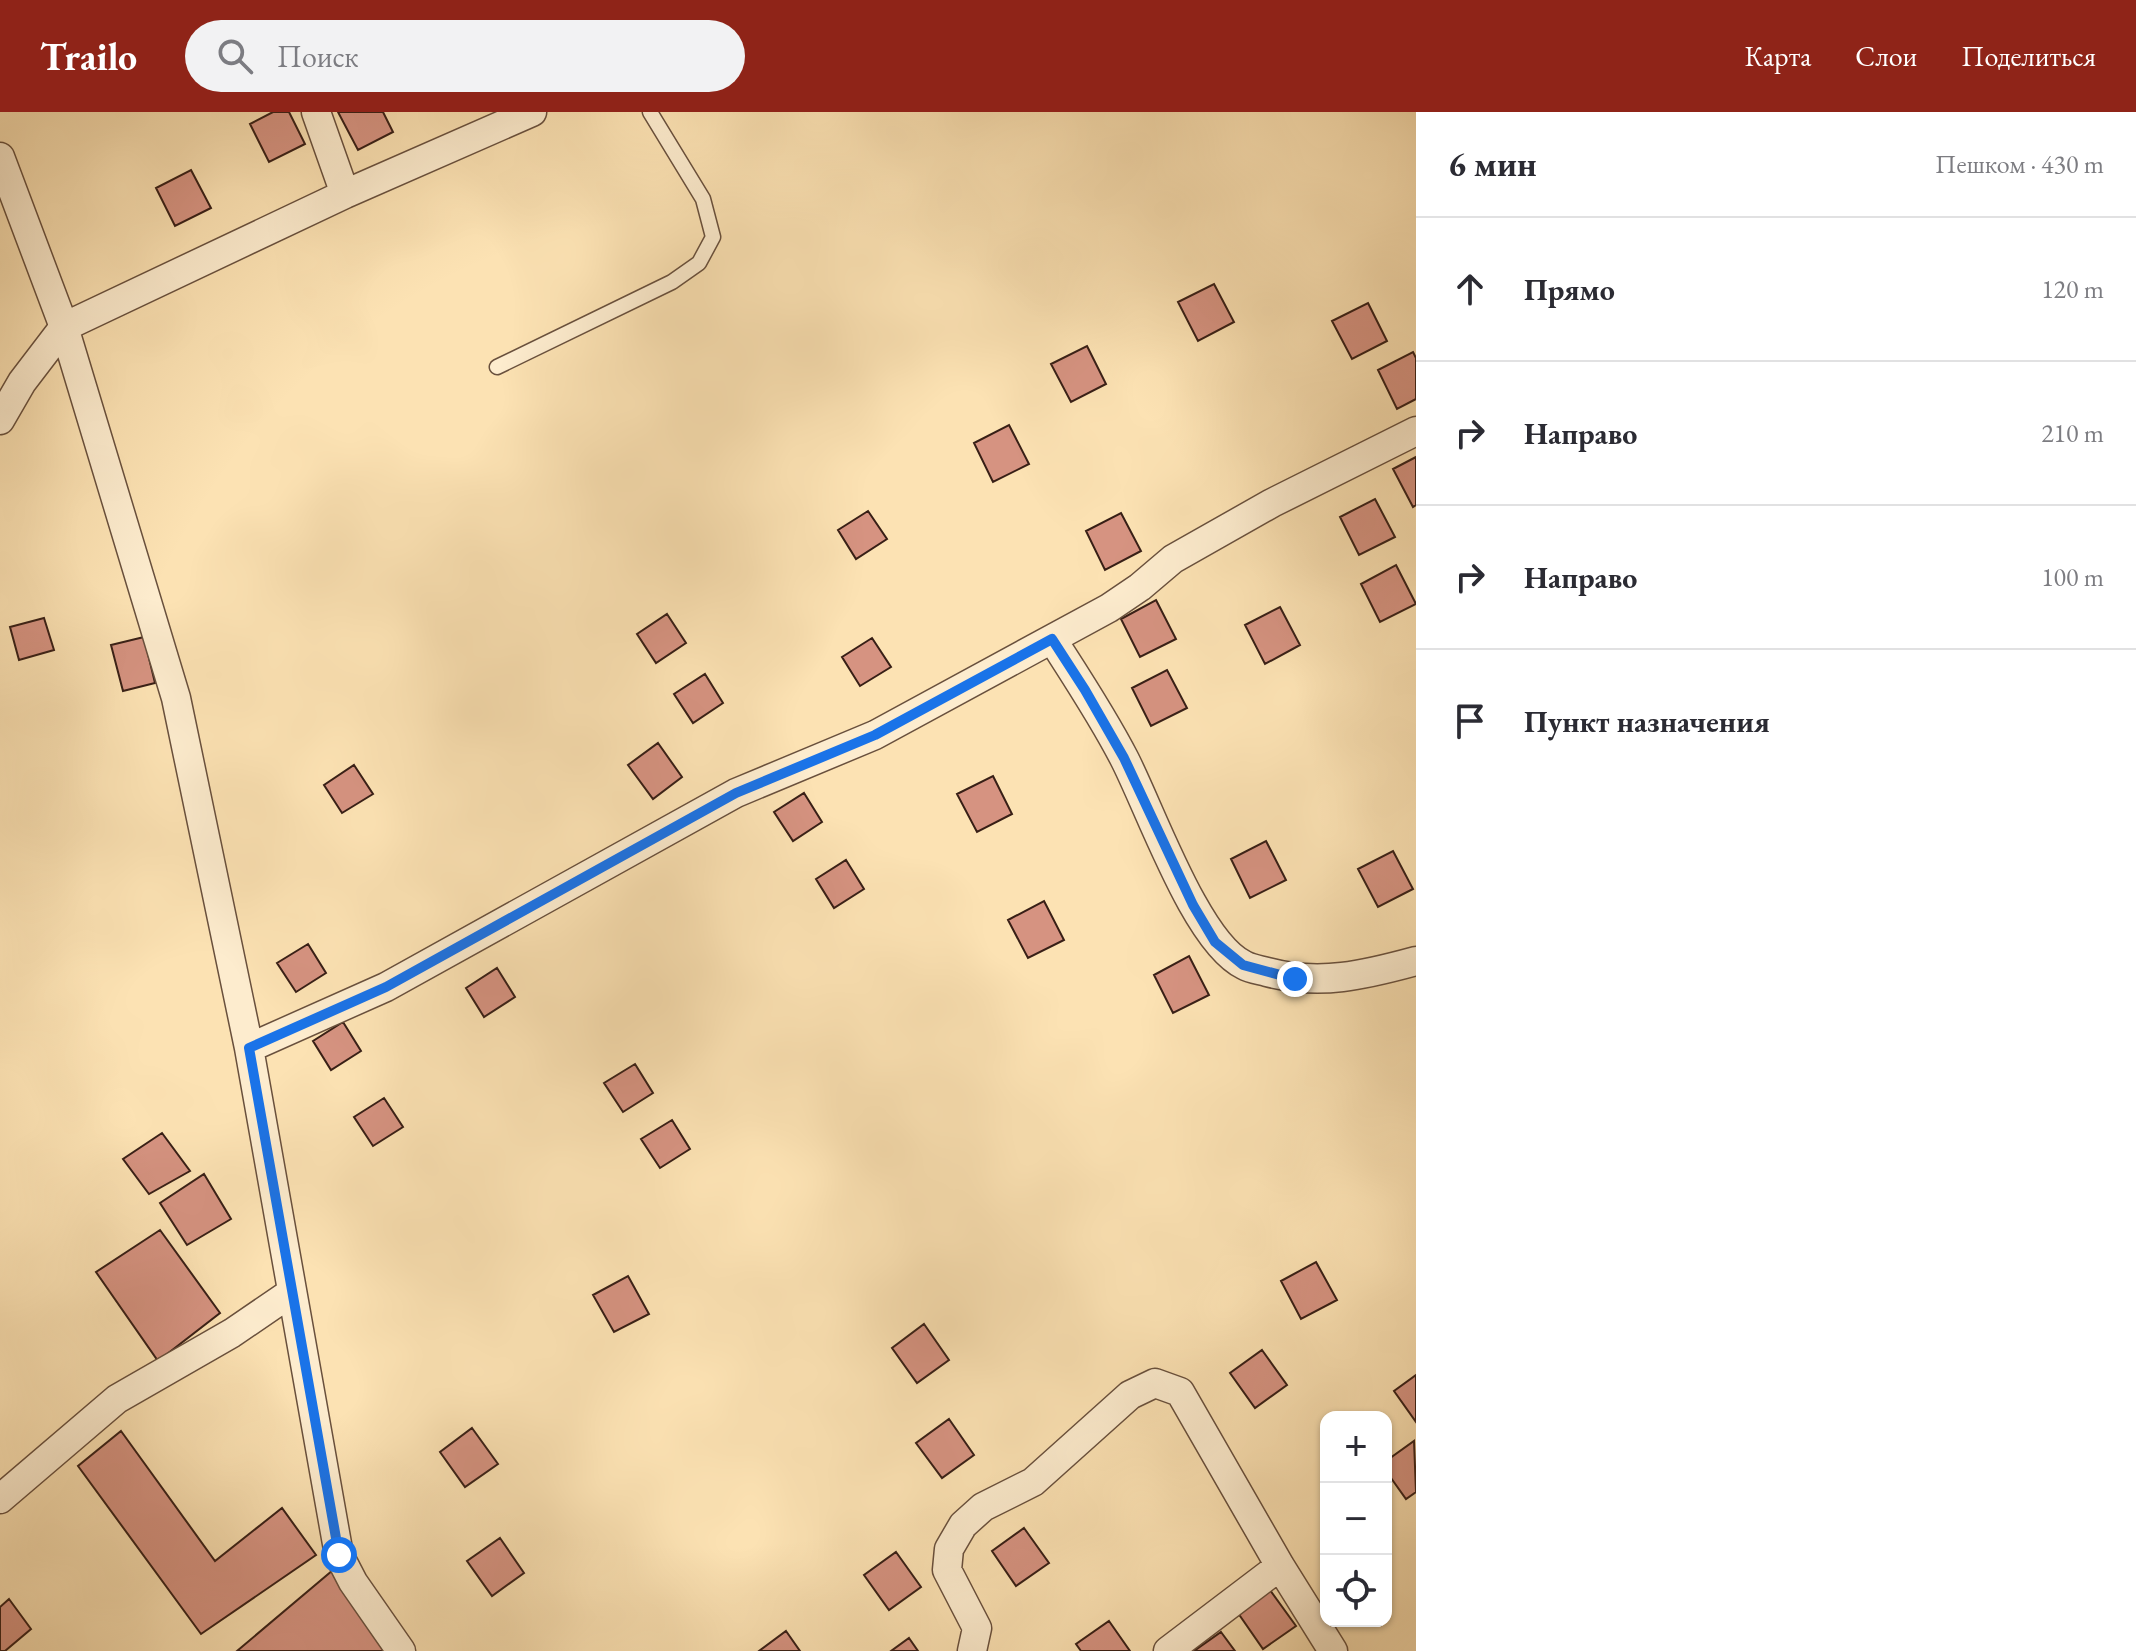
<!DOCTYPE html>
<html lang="ru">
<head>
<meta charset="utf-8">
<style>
	body { margin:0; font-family:"EB Garamond",serif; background:#f2f2f3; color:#2b2b33 }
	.controls { position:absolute; right:24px; bottom:24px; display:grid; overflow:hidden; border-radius:16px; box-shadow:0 2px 6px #0004 }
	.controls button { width:72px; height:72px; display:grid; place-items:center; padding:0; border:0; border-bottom:2px solid #e1e1e2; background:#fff; color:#2b2b33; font:40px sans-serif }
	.stop { position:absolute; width:24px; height:24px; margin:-18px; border:6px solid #1a73e8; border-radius:50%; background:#fff }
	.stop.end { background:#1a73e8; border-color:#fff; box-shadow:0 2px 8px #0008 }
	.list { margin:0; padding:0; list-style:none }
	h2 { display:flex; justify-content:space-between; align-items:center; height:104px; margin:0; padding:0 32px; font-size:34px }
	h2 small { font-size:26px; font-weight:400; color:#7c7c81 }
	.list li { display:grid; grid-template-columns:52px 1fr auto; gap:24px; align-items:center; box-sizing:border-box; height:144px; padding:0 32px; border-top:2px solid #e1e1e2 }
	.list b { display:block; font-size:30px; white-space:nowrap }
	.list em { font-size:26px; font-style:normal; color:#7c7c81 }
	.icon { flex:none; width:44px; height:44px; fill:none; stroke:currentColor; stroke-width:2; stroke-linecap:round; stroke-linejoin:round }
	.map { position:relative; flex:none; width:1416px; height:1539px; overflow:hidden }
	header { display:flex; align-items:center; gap:48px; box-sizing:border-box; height:112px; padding:0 40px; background:#8f2418; color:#fff }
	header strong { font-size:38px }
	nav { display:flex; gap:44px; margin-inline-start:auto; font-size:28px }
	.search { width:560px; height:72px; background:#f2f2f3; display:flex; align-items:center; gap:20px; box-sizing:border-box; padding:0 28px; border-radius:44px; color:#7c7c81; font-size:30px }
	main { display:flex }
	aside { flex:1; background:#fff }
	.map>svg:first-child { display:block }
	.building { fill:#d69381; stroke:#381f16; stroke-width:2 }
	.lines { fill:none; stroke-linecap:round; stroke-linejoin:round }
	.service-casing { stroke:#69503d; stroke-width:17 }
	.minor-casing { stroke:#69503d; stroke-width:31 }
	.service { stroke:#fdecce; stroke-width:14 }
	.minor { stroke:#fdecce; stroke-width:28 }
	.route { stroke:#1a73e8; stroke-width:10 }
</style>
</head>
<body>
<header>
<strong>Trailo</strong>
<div class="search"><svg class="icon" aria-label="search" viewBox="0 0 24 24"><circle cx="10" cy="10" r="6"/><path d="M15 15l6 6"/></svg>Поиск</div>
<nav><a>Карта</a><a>Слои</a><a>Поделиться</a></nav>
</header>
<main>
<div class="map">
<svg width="1416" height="1539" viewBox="0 0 1416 1539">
	<rect width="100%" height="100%" fill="#fce2b3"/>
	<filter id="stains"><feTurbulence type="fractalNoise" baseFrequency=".0025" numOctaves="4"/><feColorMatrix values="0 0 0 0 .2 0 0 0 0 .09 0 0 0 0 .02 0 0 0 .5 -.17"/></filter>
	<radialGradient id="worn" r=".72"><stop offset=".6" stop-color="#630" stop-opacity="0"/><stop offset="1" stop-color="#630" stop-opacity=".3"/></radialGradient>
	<!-- building -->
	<path class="building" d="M273,0H289L305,32L269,50L250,12Z
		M338,0H383L393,20L358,38Z
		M191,58L211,96L175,114L156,76Z
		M1214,172L1234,210L1198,229L1178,190Z
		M1368,191L1387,229L1352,247L1332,209Z
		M1087,234L1106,272L1071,290L1051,252Z
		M1413,240L1416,246V287L1397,297L1378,258Z
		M1009,313L1029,352L993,370L974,331Z
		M1416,345V393L1413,395L1393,357Z
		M1375,387L1395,425L1359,443L1340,405Z
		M868,399L887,427L856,447L838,418Z
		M1121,401L1141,439L1105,458L1086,419Z
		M1396,453L1416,492L1380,510L1361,472Z
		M1156,488L1176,527L1140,545L1121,507Z
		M1280,495L1300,533L1265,552L1245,513Z
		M667,502L686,531L656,551L637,522Z
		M44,506L54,538L19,548L10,515Z
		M144,525L155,571L123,579L111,533Z
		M872,526L891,555L860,574L842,545Z
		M1167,558L1187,596L1151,614L1132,576Z
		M705,562L723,591L693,611L674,582Z
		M658,631L682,665L653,687L628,653Z
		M354,653L373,682L342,701L324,673Z
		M993,664L1012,702L977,720L957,682Z
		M804,681L822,710L793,729L774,700Z
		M1266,729L1286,768L1250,786L1231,747Z
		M1393,739L1413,777L1378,795L1358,757Z
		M846,748L864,777L834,796L816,767Z
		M1044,789L1064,828L1028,846L1008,808Z
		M308,832L326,861L296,880L277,851Z
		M1189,844L1209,883L1173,901L1154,863Z
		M497,856L515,885L484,905L466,876Z
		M343,910L361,939L331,958L313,929Z
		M635,952L653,981L623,1000L604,971Z
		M384,986L403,1015L373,1034L354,1005Z
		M672,1008L690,1037L660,1056L641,1027Z
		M162,1021L190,1059L149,1082L123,1047Z
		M204,1062L231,1107L187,1133L160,1091Z
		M160,1118L220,1201L158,1249L96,1160Z
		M1316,1150L1337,1188L1301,1207L1281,1169Z
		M628,1164L649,1202L614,1220L593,1183Z
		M924,1212L949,1248L917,1271L892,1236Z
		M1262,1238L1287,1273L1255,1296L1230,1261Z
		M1416,1263V1310L1394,1279Z
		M949,1307L974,1343L942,1366L916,1331Z
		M472,1316L498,1352L465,1375L440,1340Z
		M121,1319L215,1449L282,1396L316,1443L201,1522L78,1354Z
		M1414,1329L1416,1380L1406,1387L1386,1359V1349Z
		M1024,1416L1049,1451L1016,1474L992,1439Z
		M500,1426L524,1461L492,1484L467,1449Z
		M896,1440L921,1475L889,1498L864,1463Z
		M333,1458L387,1539H237Z
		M1270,1478L1296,1514L1263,1537L1238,1501Z
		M9,1487L31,1517L5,1539H0V1495Z
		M1109,1509L1130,1539H1081L1076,1532Z
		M786,1519L800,1539H759Z
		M1221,1520L1235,1539H1194Z
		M909,1526L918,1539H891Z"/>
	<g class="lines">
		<defs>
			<path id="service" d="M497,255L672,170L699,151L713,125L703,87L650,0"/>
			<path id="minor" d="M316,0L345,82
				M0,45L64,215L176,586L249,936L339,1443L353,1470L401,1539
				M0,308L22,270L64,215L345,82L532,0
				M1052,527C1077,566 1103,605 1124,646C1150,696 1196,830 1244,853C1251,857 1260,858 1267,860C1320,874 1365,863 1416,849
				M249,936L386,875L736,681L875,623L1109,496L1140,475L1173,447L1272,391L1416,319
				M0,1387L117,1287L232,1221L292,1180
				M972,1539L977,1516L947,1458L949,1437L963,1413L983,1395L1033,1370L1130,1283L1155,1271L1180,1280L1280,1454L1333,1539
				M1168,1539L1280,1454"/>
		</defs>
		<!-- service casing -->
		<use href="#service" class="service-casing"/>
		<!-- minor casing -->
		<use href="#minor" class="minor-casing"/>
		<!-- service -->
		<use href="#service" class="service"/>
		<!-- minor -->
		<use href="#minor" class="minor"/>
	</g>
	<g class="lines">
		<!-- route -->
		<path class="route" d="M339,1443L249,936L386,875L736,681L875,623L1052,527L1085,578L1124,646L1193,793L1215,830L1243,853L1295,867"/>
	</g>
	<rect width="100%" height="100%" filter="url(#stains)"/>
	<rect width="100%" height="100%" fill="url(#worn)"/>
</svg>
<div class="controls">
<button>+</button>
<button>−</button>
<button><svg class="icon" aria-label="locate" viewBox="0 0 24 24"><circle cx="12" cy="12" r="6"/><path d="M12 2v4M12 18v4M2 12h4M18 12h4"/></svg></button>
</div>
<div class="stop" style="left:339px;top:1443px"></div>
<div class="stop end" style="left:1295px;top:867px"></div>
</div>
<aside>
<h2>6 мин<small>Пешком · 430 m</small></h2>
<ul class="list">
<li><svg class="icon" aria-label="ahead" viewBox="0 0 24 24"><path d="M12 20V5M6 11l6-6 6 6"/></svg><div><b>Прямо</b></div><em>120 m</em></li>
<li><svg class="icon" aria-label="right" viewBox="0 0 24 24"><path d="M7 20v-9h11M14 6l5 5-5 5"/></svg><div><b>Направо</b></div><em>210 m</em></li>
<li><svg class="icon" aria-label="right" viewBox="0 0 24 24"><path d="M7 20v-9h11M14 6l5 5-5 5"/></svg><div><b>Направо</b></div><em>100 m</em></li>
<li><svg class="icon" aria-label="arrive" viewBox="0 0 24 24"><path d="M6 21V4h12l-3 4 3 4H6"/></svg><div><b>Пункт назначения</b></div></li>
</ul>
</aside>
</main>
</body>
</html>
